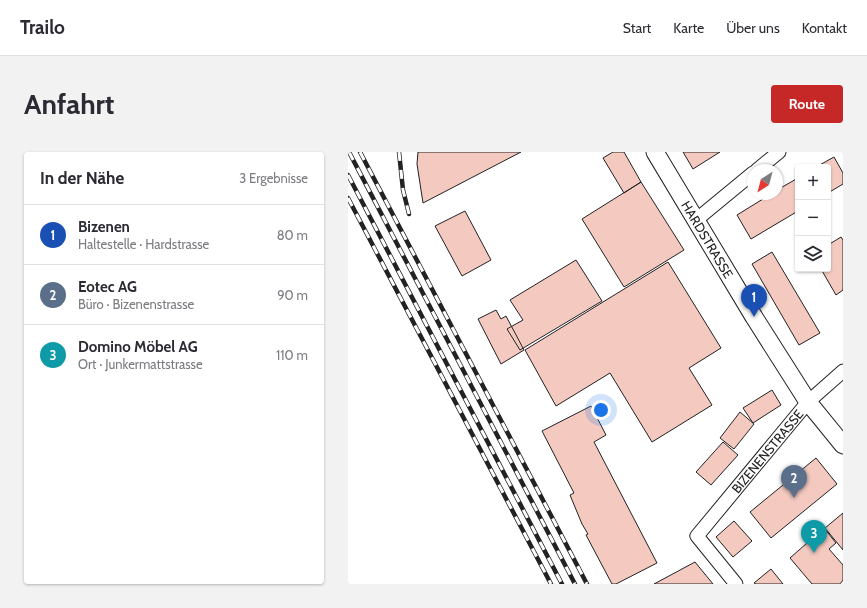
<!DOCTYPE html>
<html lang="de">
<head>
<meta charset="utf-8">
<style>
	body { margin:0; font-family:Cabin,sans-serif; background:#f2f2f3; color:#2b2b33 }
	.controls { position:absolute; right:12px; top:12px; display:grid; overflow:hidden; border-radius:4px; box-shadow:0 1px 3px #0004 }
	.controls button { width:36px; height:36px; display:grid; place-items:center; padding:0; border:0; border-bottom:1px solid #e1e1e2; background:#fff; color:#2b2b33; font:20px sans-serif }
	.compass { position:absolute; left:399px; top:12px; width:36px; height:36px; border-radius:50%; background:#fff; box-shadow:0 1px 3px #0004; rotate:216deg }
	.you { position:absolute; left:253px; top:258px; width:14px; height:14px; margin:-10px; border:3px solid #fff; border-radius:50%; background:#1a73e8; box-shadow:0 0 0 6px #1a73e833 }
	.badge { display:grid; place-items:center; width:26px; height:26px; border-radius:50%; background:#c62828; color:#fff; font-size:13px; font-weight:700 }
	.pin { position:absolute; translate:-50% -33px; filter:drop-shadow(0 1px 2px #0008) }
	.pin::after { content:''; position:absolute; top:21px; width:14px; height:12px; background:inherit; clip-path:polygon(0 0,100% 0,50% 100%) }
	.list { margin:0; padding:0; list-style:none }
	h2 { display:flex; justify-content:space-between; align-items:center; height:52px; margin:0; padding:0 16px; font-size:17px }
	h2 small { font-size:13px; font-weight:400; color:#7c7c81 }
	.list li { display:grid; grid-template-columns:26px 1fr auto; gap:12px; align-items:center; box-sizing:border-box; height:60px; padding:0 16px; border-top:1px solid #e1e1e2 }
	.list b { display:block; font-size:15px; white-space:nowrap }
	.list p { margin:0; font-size:13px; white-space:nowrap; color:#7c7c81 }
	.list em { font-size:13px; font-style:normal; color:#7c7c81 }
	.icon { flex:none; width:22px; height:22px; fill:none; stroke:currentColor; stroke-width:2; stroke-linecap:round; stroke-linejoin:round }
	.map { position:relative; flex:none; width:495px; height:432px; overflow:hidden; border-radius:4px }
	header { display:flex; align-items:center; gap:24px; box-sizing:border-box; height:56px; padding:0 20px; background:#fff; border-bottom:1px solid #e1e1e2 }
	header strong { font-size:19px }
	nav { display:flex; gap:22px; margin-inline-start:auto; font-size:14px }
	.intro { display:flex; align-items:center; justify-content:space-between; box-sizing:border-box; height:96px; padding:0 24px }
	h1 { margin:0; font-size:28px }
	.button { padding:10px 18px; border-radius:4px; background:#c62828; color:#fff; font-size:14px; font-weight:700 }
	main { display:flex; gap:24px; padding:0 24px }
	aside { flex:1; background:#fff; border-radius:4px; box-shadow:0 1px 3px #0004 }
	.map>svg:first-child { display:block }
	.building { fill:#f3c9c0; stroke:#222 }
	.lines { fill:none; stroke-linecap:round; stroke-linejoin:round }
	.minor-casing { stroke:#222; stroke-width:15 }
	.tertiary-casing { stroke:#222; stroke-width:19 }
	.minor { stroke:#fff; stroke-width:13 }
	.tertiary { stroke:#fff; stroke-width:17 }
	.rail-casing { stroke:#222; stroke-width:4.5 }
	.rail { stroke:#fff; stroke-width:3; stroke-dasharray:9; stroke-linecap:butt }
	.labels { text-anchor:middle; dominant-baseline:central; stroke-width:3; stroke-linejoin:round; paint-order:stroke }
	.street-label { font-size:13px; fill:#222; stroke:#fff }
</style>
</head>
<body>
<header>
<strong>Trailo</strong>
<nav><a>Start</a><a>Karte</a><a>Über uns</a><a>Kontakt</a></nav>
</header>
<div class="intro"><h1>Anfahrt</h1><a class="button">Route</a></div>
<main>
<aside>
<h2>In der Nähe<small>3 Ergebnisse</small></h2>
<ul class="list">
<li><span class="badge" style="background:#1a4fb4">1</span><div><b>Bizenen</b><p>Haltestelle · Hardstrasse</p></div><em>80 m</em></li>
<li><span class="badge" style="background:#5c6f8a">2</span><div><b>Eotec AG</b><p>Büro · Bizenenstrasse</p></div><em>90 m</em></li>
<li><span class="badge" style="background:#0f9aa8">3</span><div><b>Domino Möbel AG</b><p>Ort · Junkermattstrasse</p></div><em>110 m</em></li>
</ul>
</aside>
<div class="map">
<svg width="495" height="432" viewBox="0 0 495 432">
	<rect width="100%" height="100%" fill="#fff"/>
	<!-- building -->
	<path class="building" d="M70,0H173L75,51L69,12Z
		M265,0H276L293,30L276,41L255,6Z
		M335,0H372L345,17Z
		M486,5L495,21V32L480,41V15H468Z
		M450,26V59L403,87L389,63L423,42H429V38Z
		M293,30L336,98L276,135L234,67Z
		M117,59L143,108L114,124L87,74Z
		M493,85L495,88V138L488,143L473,117H480V93Z
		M424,100L472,181L451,193L404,112Z
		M228,108L254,149L172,198L159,177L175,168L162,148Z
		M320,110L373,196L341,216L364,253L304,290L262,221L208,254L177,198Z
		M148,158L153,167L158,164L176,198L153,212L130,167Z
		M424,238L433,253L405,271L395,256Z
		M243,254L258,283L246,290L309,411L268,432H264L238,383L240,382L234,372L222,343L226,341L194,279Z
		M392,260L406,272L386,297L372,286Z
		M375,290L390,303L363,333L348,320Z
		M468,306L489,332L423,386L402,360Z
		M495,361V398L477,376Z
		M386,369L404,389L385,405L368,385Z
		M476,376L488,391L481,397L495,413V428L492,432H464L442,406Z
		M347,410L365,432H306Z
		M423,417L435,432H408L406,431Z"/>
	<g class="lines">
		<defs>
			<g id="minor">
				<path d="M409,18L431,0"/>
				<path d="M348,68L405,21"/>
				<path id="s1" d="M388,432L349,384L460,250L495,219"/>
			</g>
			<g id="tertiary">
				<path id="s2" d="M307,0L406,165L460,250L495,293"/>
			</g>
		</defs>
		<!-- minor casing -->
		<use href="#minor" class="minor-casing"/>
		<!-- tertiary casing -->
		<use href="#tertiary" class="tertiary-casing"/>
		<!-- minor -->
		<use href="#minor" class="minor"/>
		<!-- tertiary -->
		<use href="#tertiary" class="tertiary"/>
		<defs>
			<path id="rail" d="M1,0L227,432
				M12,0L239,432
				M51,0L55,38L61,62
				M0,23L214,432
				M0,46L203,432"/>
		</defs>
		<!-- rail casing -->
		<use href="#rail" class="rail-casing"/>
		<!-- rail -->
		<use href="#rail" class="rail"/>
	</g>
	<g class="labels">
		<!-- street labels -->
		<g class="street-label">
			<text stroke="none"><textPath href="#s2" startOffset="102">HARDSTRASSE</textPath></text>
			<text stroke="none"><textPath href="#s1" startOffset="172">BIZENENSTRASSE</textPath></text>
		</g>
	</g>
</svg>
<div class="controls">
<button>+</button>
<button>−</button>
<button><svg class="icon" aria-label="layers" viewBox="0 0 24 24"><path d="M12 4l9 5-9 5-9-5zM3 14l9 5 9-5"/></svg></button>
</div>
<svg class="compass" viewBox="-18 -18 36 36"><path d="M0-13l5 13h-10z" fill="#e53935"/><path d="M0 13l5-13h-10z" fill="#7c7c81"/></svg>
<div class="you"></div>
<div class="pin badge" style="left:406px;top:165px;background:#1a4fb4">1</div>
<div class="pin badge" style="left:446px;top:346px;background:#5c6f8a">2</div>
<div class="pin badge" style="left:466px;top:401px;background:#0f9aa8">3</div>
</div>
</main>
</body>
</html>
